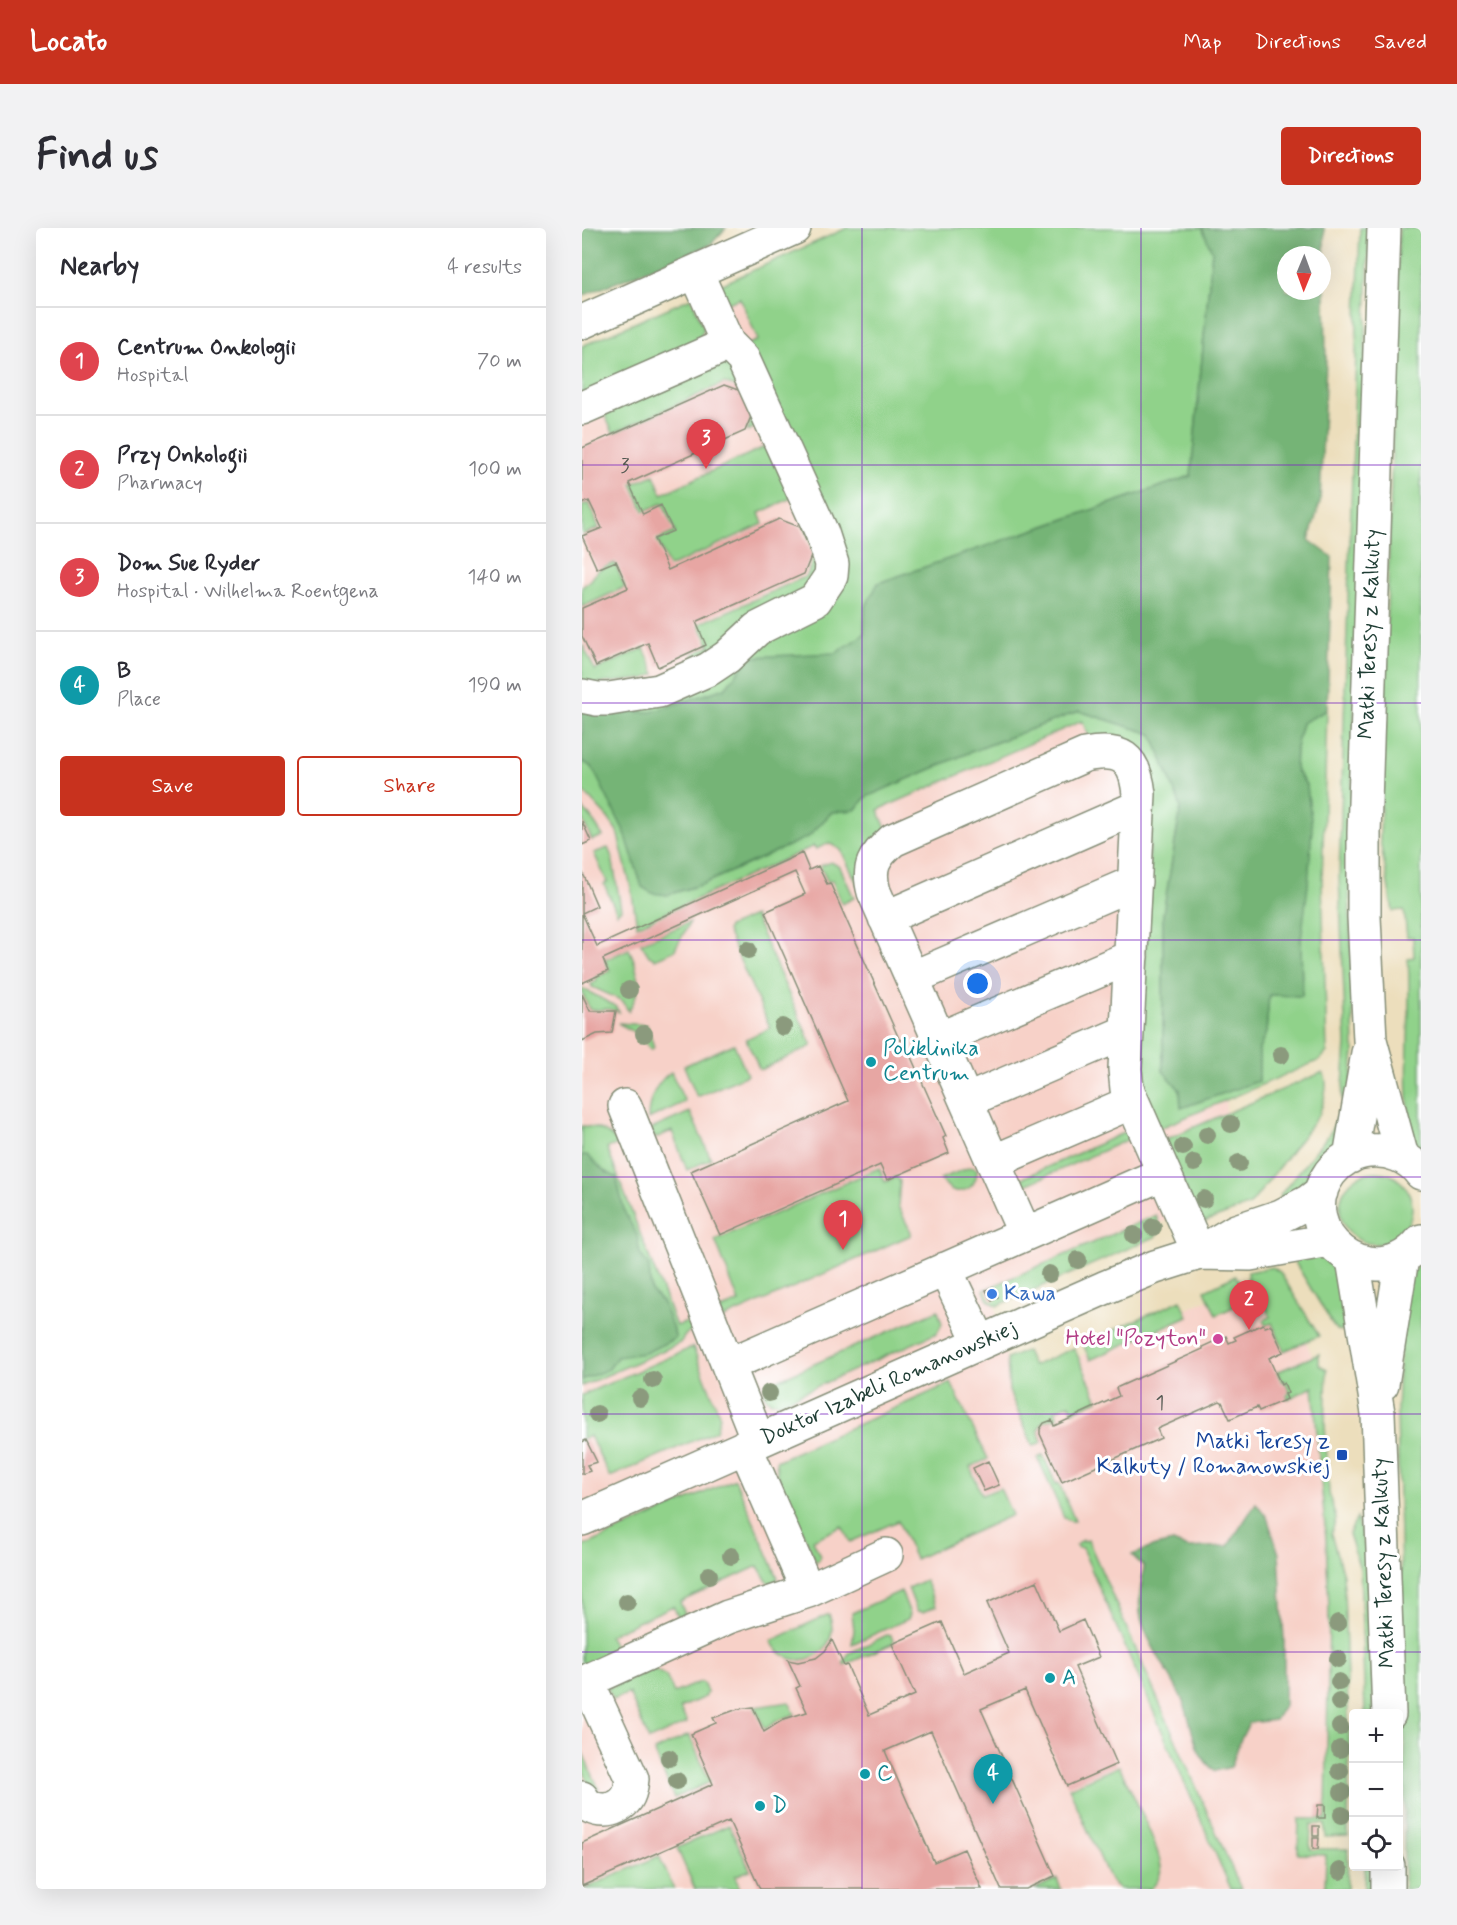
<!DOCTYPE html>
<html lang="en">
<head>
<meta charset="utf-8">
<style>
	body { margin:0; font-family:Mynerve,sans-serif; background:#f2f2f3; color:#2b2b33 }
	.controls { position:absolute; right:18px; bottom:18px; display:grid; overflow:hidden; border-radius:6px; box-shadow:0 6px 24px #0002 }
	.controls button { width:54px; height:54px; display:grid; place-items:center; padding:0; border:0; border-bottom:2px solid #e1e1e2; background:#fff; color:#2b2b33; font:30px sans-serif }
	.compass { position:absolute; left:695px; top:18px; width:54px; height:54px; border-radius:50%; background:#fff; box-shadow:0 6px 24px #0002; rotate:181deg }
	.you { position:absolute; left:396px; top:756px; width:21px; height:21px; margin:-15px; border:4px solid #fff; border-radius:50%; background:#1a73e8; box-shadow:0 0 0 9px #1a73e833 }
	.badge { display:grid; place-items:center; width:39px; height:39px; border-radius:50%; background:#c8321e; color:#fff; font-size:20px; font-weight:700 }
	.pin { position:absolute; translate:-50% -50px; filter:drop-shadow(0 2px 3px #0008) }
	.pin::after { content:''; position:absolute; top:32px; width:21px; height:18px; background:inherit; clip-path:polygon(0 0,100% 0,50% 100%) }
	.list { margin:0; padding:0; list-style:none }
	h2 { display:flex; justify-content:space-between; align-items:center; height:78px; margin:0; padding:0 24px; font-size:26px }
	h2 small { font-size:20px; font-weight:400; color:#7c7c81 }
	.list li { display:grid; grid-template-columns:39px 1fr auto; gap:18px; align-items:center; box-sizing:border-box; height:108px; padding:0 24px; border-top:2px solid #e1e1e2 }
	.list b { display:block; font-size:22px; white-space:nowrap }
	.list p { margin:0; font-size:20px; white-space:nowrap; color:#7c7c81 }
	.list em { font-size:20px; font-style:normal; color:#7c7c81 }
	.actions { display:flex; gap:12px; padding:18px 24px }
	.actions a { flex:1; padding:14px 0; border:2px solid #c8321e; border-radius:6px; text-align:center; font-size:21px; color:#c8321e }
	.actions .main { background:#c8321e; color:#fff }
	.icon { flex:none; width:33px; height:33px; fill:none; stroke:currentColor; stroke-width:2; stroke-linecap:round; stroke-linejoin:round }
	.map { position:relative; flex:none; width:839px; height:1661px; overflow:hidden; border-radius:6px }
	header { display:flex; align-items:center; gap:36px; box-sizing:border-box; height:84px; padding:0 30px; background:#c8321e; color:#fff }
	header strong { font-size:28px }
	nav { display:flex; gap:33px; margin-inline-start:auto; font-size:21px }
	.intro { display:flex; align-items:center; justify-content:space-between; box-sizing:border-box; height:144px; padding:0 36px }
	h1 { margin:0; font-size:42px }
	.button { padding:15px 27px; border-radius:6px; background:#c8321e; color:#fff; font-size:21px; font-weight:700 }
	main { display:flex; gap:36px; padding:0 36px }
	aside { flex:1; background:#fff; border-radius:6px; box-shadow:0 6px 24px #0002 }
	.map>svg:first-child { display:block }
	.built { fill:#f7d1c8 }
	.green { fill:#90d28a; stroke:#58885f; stroke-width:1.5 }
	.forest { fill:#74b476; stroke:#4a7855; stroke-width:1.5; fill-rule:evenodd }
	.building { fill:#e7a6a3 }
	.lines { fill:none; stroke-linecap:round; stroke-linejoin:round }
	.minor-casing { stroke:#868e78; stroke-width:36 }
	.minor { stroke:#fff; stroke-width:33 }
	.tree { fill:#8b9a7d }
	.grid { fill:none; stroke:#7b2cbf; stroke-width:1.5; stroke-opacity:0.55 }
	.culture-dot { fill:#0f9aa8; stroke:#fff; stroke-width:2 }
	.shop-dot { fill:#3f7fe0; stroke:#fff; stroke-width:2 }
	.hotel-dot { fill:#d1479c; stroke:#fff; stroke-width:2 }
	.transit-dot { fill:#1a4fb4; stroke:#fff; stroke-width:2 }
	.labels { text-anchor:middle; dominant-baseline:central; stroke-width:6; stroke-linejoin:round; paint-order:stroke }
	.number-label { font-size:20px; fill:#515750 }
	.street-label { font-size:22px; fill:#1f3d34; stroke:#fff }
	.culture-label { font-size:22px; fill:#0d838f; stroke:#fff; text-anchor:start }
	.shop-label { font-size:22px; fill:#366cbe; stroke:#fff; text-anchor:start }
	.hotel-label { font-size:22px; fill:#b23c85; stroke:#fff; text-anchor:end }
	.transit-label { font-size:22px; fill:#164399; stroke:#fff; text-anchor:end }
</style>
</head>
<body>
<header>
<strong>Locato</strong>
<nav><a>Map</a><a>Directions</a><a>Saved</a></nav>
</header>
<div class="intro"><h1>Find us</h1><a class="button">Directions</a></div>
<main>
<aside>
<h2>Nearby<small>4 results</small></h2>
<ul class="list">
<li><span class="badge" style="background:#e0444e">1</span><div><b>Centrum Onkologii</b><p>Hospital</p></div><em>70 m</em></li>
<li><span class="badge" style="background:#e0444e">2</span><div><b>Przy Onkologii</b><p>Pharmacy</p></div><em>100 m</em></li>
<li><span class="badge" style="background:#e0444e">3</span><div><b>Dom Sue Ryder</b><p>Hospital · Wilhelma Roentgena</p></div><em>140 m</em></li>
<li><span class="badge" style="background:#0f9aa8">4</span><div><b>B</b><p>Place</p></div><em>190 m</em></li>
</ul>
<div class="actions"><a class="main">Save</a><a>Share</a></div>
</aside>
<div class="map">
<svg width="839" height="1661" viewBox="0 0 839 1661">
	<rect width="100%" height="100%" fill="#fff"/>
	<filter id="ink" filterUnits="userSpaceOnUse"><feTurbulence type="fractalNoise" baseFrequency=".0167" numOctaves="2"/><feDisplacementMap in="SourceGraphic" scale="12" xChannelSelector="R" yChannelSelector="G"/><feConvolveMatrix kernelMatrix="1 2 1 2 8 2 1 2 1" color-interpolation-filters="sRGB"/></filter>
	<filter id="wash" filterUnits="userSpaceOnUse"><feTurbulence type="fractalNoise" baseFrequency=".008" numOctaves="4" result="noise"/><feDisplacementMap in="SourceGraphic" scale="24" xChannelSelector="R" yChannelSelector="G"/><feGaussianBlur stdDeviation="1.35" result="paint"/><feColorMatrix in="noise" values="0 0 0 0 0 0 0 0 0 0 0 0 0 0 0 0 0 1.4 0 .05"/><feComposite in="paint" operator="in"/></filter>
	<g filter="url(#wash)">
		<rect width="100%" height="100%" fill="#ecdebc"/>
		<!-- built -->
		<path class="built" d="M171,59L613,477L646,906L631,970L412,1074L430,1158L686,1045L703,1061L730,1128L744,1311L747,1380L744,1592L717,1591L716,1626L744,1627L743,1661H0V126Z"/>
		<!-- green -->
		<path class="green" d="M265,0H620L630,23L609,248L296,355L342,463L85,667L121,656L226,609L250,584L273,582L284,569L386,525L497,483L570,506L599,579L581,686V843L598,862L599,880L677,853V821L684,805L687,766L720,768L719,712L725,558L713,542L714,520L719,495L745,482L740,653L745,824L738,832L576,901L557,859L570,566L509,513L500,493L296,582L304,600L281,668L259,622L247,615L234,621L232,618L55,698L49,660L35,603L26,590L0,562V475H58L247,368L162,118L176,112L158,70L139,78L134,59Z
			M778,0H787L767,650L772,823L768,871H760L764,816L757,648Z
			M817,0H839V928L817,887L827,885C822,834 830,782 826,731L832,729L831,709H825L822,682L811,683L798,612Z
			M109,70L122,100L116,115L0,172V118Z
			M147,133L181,196L165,203L172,184L163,162L142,155L31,205L22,185Z
			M191,215L214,268L177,285L181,296L87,339L75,312L93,304L81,275L62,283L50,256L72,247L80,266Z
			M7,275L17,300L0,307V278Z
			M232,326L240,348L115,435L111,426L128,418L117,396L225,348Z
			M33,335L43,359L0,379V359L9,352L16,342Z
			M1,417L13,442L62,420L73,446L62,451L0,457Z
			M0,580L8,588L21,608L10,612L0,590Z
			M26,620L30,629L39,681L35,685L22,656L25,654L12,625Z
			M249,634L258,639L272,670L260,676L250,652L246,654L238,638Z
			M172,688L230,818L178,842L164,811L188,800L145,703L146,699Z
			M108,694L92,723L73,731L67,728L59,715Z
			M47,721C57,740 60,766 46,783L41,773L10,759L9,756L15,753L14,749L28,743L23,732Z
			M0,760L33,778L37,784L27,781L8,782L0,765Z
			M36,795L65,797L72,819L69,822L56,806Z
			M152,816L165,847L115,869L102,838Z
			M89,844L103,874L66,891C66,873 74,854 89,844Z
			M739,845L742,846C747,856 741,876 737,887L668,977L622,994L614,985L582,912Z
			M108,884L129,931L105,942L90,903L73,910L67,902Z
			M756,888L768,889L766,902L729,955L696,974L699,966L748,905Z
			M0,898C15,898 27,904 37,916L25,920L94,1098L114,1091L117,1100L104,1106L98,1115L0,1158Z
			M548,902L552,909L437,960L434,953Z
			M388,939L395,941C395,957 386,965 370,963L358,951Z
			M297,940L303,954L314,949L318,953L316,978L329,1004V1007L140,1091L137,1082L157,1074L133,1012Z
			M758 980a36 36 0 1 1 72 0a36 36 0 1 1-72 0Z
			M574,987L578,1001L573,1009L415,1078L406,1072L402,1062Z
			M725,1024L748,1031L760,1045L768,1094L760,1103L754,1102L708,1026Z
			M839,1032V1661H822L823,1520L815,1182L821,1059Z
			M690,1039L698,1044L737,1108L702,1123L690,1095L684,1097L682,1092L688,1089L683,1077L667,1081L663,1077L666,1044Z
			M653,1048L657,1052C656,1078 659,1077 634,1087L623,1062Z
			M599,1072L606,1088L508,1132L501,1116Z
			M356,1082L360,1096L355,1105L200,1174H189L182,1167L184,1157L191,1154Z
			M111,1119L138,1188L134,1203L28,1249L8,1208L0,1211V1167Z
			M492,1120L516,1172L491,1183L488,1176L473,1182L476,1190L472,1191L471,1190L461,1194L456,1202L460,1214L451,1218L427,1163L425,1131L444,1123L451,1138Z
			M737,1126V1137L745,1141L743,1197L747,1265L754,1291L749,1306L761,1347L762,1360L767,1515L766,1608L743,1609V1596H729L728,1621H766L765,1661H743L744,1627L716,1626L717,1591H744L747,1380L744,1311L731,1159L706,1171L705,1167L708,1165L703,1153L700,1154L695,1144Z
			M369,1155L406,1231L388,1239L400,1267L418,1260L430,1287L333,1331L316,1293L268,1314L260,1298L231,1312L238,1328L237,1332L234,1334L195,1246L194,1233Z
			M461,1227L474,1256L477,1255L493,1293H489L482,1290L456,1230Z
			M153,1251L196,1350L193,1354L186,1355L176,1338L98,1374L105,1391L99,1394L91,1378L36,1403L27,1408L35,1424L0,1443V1319Z
			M775,1290L786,1332L792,1485H783L778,1341L767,1306Z
			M500,1312L501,1314L506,1312L659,1661H649L500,1320H496L494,1318Z
			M343,1352L354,1378L341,1384L335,1383L326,1360Z
			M319,1363L328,1386L326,1391L270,1416L272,1402L270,1385Z
			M247,1386C263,1426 209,1451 189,1413Z
			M305,1407L309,1408L312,1415L260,1438L267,1425Z
			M71,1441L84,1448L92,1465L118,1454L121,1455L125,1464L123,1469L98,1480L105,1495L67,1512L47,1465L31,1472L26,1462V1460Z
			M207,1474L213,1486L195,1493L183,1501L173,1479Z
			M107,1507L128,1554L92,1570L72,1523Z
			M0,1523L17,1561L10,1563L0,1540Z
			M537,1538C547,1559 579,1621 579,1641C578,1649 575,1656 568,1661H537L528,1652L487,1560Z
			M147,1597L168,1642L153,1648L158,1661H113L95,1620Z
			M77,1628L92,1661H2Z
			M783,1639H792L791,1661H782Z
			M475,1651L479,1661H452Z"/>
		<!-- forest -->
		<path class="forest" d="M0,0H144L128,17L0,68Z
			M620,0H742L744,131L738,274L727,312L750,329L745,482L720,495L714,520L713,541L725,558L730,600L726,657L719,712L720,768L687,767L684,805L677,821V853L599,880L598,862L581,843V686L599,579L570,506L497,483L386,525L284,569L273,582L250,584L226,609L121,656L85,667L70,665L60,659L43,605L10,539L0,533V482L69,484L143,460L168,429L254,425L282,406L283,380L296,355L609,248L630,23ZM704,27H740V63H704Z
			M0,927H5L22,943L34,949L43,985L55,1007L58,1026L67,1038L69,1063L81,1075L94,1110L63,1125L35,1129L27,1141L0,1152Z
			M674,1275L685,1289L697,1326L702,1412V1477L693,1492L667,1495L658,1513L649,1539L633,1543C609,1524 612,1499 601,1473C589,1445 567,1420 559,1390C555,1375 560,1354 562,1339L550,1327L573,1318L591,1314L606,1320L646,1318Z"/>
		<g id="blocks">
			<!-- building -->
			<path class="building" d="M142,157L162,164L171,184L163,203L47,255L61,286L79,277L91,303L72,311L86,342L197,291L218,299L230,326L222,346L114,394L124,417L76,439L66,415L14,438L0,408V380L46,360L34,333L15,341L0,308L20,300L7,273L0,276V220Z
				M0,593L9,613L0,617Z
				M220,625L227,642L236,638L245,656L248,655L318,813L321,811L364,908L361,910L367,925L305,952L298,937L296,938L138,1007L109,943L266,873L183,684L223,666L213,644L21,731L26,743L0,755V643L15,678L0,685L15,718Z
				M0,766L8,783H34L30,805L15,806L0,813Z
				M411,1059L416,1069L410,1073L404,1062Z
				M681,1096L683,1099L689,1097L701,1124L687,1130L699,1157L702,1155L706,1165L703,1166L705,1171L677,1183L675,1179L648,1191L640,1174L638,1173L575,1201L579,1210L480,1254L458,1206V1201L462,1195L470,1192L472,1198L537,1168L534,1160L621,1121L620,1119L644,1108L647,1115L654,1112L652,1109Z
				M4,1212L15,1234L5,1237L8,1243L0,1246V1214Z
				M406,1233L417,1257L402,1263L391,1240Z
				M455,1353L477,1403L501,1392L517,1429L493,1439L535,1536L485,1558L443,1462L399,1481L473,1648L444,1661H419L349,1503L303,1523L352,1634L382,1621L400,1661H178L147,1593L0,1658V1615L131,1556L109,1506L134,1495L131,1490L156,1481L171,1479L182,1504L202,1491L225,1484L214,1460L218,1458L206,1432L216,1434L234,1430L243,1423L250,1412L262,1438L265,1437L287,1487L333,1467L310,1416L360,1394L382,1445L427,1425L405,1375Z
				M736,1577H743V1590H735Z
				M731,1598H737V1608H731Z
				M731,1610H737L736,1621H731Z"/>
		</g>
	</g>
	<g filter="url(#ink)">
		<use href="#blocks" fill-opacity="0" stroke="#868e78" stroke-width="1.5"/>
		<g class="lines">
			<defs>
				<path id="minor" d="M802,0L782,605V689L788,812L820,929
					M0,94L212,0
					M0,180L146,116
					M0,468L15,471H27L77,463L127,441L145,429L175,401L233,372L249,348L250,336L240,305L161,131L146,116L114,44
					M303,690L556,579
					M330,750L553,654
					M357,811L549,729
					M384,873L544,804
					M550,874L411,934L292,664C285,639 292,628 311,612L503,527C539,520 553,529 557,566L543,841L545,861L617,1025
					M43,878L146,1137
					M768,929L786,825
					M411,934L443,1006
					M839,945C827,929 807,921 787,923C772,924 757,933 748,945C705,1005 793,1072 839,1013
					M617,1025L668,1026L748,1012
					M771,1031L796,1185L807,1486
					M363,1041L398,1114
					M800,1156L820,1030
					M176,1212L146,1137L582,945
					M163,1218L226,1363
					M0,1291L522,1060L573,1039L617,1025L654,1003L699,988L726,974L739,964
					M0,1570C9,1587 35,1585 45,1570C49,1564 49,1558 50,1551L5,1453L146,1389L226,1363L304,1327
					M806,1661V1638"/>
			</defs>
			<!-- minor casing -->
			<use href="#minor" class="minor-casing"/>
			<!-- minor -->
			<use href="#minor" class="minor"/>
		</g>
		<!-- trees -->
		<g class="tree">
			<circle cx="166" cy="722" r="9"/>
			<circle cx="47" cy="762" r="9"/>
			<circle cx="201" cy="799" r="9"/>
			<circle cx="62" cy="806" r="9"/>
			<circle cx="699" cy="827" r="9"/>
			<circle cx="649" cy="896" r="9"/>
			<circle cx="625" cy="907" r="9"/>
			<circle cx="601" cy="919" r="9"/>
			<circle cx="612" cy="935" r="9"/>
			<circle cx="657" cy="935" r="9"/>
			<circle cx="622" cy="971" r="9"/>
			<circle cx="571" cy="999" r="9"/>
			<circle cx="552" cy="1007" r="9"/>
			<circle cx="496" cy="1032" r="9"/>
			<circle cx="467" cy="1046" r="9"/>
			<circle cx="71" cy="1152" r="9"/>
			<circle cx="187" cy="1165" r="9"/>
			<circle cx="58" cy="1170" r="9"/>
			<circle cx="15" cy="1186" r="9"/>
			<circle cx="149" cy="1328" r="9"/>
			<circle cx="127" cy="1347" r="9"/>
			<circle cx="45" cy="1374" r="9"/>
			<circle cx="756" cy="1395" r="9"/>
			<circle cx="756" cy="1431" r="9"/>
			<circle cx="757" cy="1454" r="9"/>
			<circle cx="757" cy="1474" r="9"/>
			<circle cx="758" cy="1499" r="9"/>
			<circle cx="758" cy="1521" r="9"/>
			<circle cx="87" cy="1530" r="9"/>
			<circle cx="758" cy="1543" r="9"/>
			<circle cx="95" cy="1553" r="9"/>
			<circle cx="760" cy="1564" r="9"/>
			<circle cx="760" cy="1587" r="9"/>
			<circle cx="758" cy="1643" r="9"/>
		</g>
	</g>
	<!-- grid -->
	<path class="grid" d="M280,0V1661M559,0V1661M0,237H839M0,475H839M0,712H839M0,949H839M0,1186H839M0,1424H839"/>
	<!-- markers -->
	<g class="culture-dot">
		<circle cx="289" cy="834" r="6"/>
		<circle cx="468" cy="1450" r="6"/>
		<circle cx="283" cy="1546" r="6"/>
		<circle cx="178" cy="1578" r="6"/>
	</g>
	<circle class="shop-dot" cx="410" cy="1066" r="6"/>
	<circle class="hotel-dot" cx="636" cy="1111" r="6"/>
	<rect class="transit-dot" x="754" y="1221" width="12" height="12" rx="3"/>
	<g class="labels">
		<!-- number labels -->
		<g class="number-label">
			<text x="43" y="238">3</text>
			<text x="578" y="1175">1</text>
		</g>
		<!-- street labels -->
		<g class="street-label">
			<text transform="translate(788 406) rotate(-88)">Matki Teresy z Kalkuty</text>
			<text transform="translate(307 1155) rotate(-24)">Doktor Izabeli Romanowskiej</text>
			<text transform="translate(802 1335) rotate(-92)">Matki Teresy z Kalkuty</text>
		</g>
		<!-- culture labels -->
		<g class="culture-label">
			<text x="301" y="821">Poliklinika<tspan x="301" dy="25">Centrum</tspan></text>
			<text x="480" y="1450">A</text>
			<text x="295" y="1546">C</text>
			<text x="190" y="1578">D</text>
		</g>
		<!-- shop labels -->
		<g class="shop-label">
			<text x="422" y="1066">Kawa</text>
		</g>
		<!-- hotel labels -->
		<g class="hotel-label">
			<text x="624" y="1111">Hotel "Pozyton"</text>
		</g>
		<!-- transit labels -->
		<g class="transit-label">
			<text x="748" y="1214">Matki Teresy z<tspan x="748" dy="25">Kalkuty / Romanowskiej</tspan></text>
		</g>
	</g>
</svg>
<div class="controls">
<button>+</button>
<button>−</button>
<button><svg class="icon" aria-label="locate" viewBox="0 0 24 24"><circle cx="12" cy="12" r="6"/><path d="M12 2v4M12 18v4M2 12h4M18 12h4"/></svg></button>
</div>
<svg class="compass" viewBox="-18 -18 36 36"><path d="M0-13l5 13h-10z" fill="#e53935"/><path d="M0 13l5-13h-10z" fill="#7c7c81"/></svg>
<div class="you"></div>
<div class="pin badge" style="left:261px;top:1022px;background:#e0444e">1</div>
<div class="pin badge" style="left:667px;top:1102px;background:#e0444e">2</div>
<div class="pin badge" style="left:124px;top:241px;background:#e0444e">3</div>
<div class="pin badge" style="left:411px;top:1576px;background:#0f9aa8">4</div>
</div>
</main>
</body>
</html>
